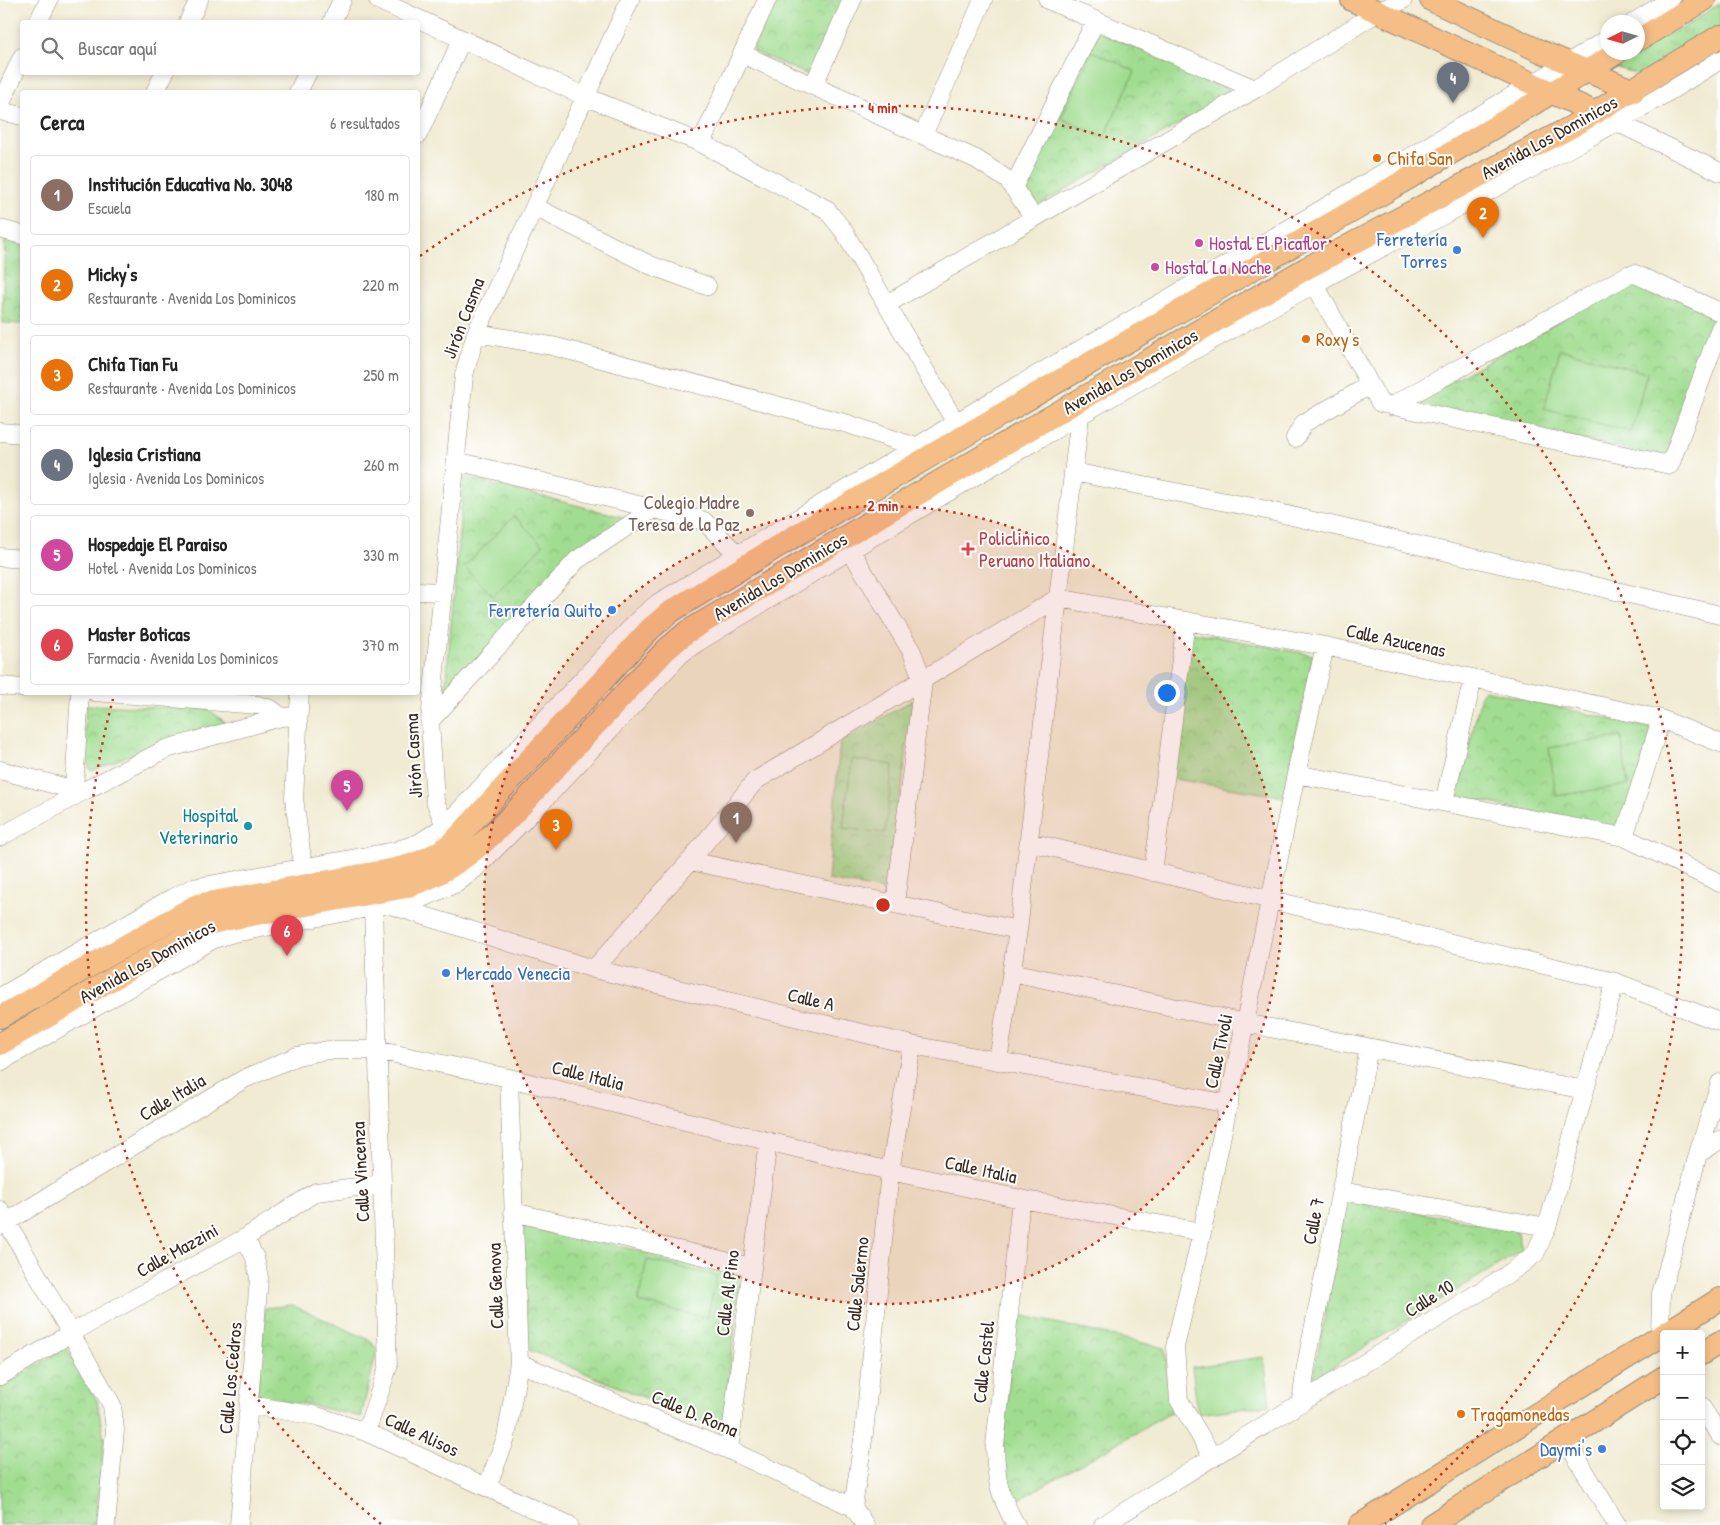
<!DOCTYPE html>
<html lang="es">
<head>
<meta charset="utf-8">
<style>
	body { margin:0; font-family:"Patrick Hand",sans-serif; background:#f2f2f2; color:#222 }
	.controls { position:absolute; right:15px; bottom:15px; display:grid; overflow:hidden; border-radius:5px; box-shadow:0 2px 8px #0003 }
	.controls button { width:45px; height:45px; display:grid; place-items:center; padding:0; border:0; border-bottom:1px solid #e0e0e0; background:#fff; color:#222; font:25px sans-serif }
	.compass { position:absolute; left:1600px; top:15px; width:45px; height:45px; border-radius:50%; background:#fff; box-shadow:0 2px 8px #0003; rotate:265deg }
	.you { position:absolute; left:1166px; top:692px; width:18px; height:18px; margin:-12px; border:4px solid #fff; border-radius:50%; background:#1a73e8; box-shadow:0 0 0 8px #1a73e833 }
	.badge { display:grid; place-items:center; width:32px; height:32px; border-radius:50%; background:#ea580c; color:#fff; font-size:16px; font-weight:700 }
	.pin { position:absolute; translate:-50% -41px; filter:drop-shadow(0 1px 2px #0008) }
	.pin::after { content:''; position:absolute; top:26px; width:18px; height:15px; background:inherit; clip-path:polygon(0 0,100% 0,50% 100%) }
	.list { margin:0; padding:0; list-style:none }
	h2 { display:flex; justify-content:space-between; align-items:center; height:65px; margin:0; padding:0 20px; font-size:21px }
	h2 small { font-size:16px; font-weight:400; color:#767676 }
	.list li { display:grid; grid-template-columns:32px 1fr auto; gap:15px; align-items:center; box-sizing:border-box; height:80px; margin:0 10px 10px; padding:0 10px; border:1px solid #e0e0e0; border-radius:5px }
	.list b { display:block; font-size:19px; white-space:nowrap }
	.list p { margin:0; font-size:16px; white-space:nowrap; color:#767676 }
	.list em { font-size:16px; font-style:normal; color:#767676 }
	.icon { flex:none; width:28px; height:28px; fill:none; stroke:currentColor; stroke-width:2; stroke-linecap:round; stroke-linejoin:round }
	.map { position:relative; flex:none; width:1720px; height:1525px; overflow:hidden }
	.search { position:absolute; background:#fff; box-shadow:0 2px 8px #0003; left:20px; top:20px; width:400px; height:55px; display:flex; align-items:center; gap:12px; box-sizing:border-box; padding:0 18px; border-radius:5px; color:#767676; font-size:19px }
	.panel { position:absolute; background:#fff; box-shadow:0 2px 8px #0003; left:20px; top:90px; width:400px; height:605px; border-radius:5px }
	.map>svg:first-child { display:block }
	.grass { fill:url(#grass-tufts); stroke:#6e8458 }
	.park { fill:url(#park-crowns); stroke:#6e8458 }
	.garden { fill:#a1dd91; stroke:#6e8458 }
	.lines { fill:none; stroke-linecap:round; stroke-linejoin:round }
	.minor-casing { stroke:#968a78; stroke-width:19 }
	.major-casing { stroke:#968a78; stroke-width:24 }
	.minor { stroke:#fff; stroke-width:18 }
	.major { stroke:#f6be87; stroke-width:22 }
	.ring { fill:none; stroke:#c8321e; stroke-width:2.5; stroke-dasharray:2.5 5 }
	.food-dot { fill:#e8710a; stroke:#fff; stroke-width:2 }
	.hotel-dot { fill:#d1479c; stroke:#fff; stroke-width:2 }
	.shop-dot { fill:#3f7fe0; stroke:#fff; stroke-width:2 }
	.education-dot { fill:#8d6e63; stroke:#fff; stroke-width:2 }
	.health-dot { fill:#e0444e; stroke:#fff; stroke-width:2 }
	.culture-dot { fill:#0f9aa8; stroke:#fff; stroke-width:2 }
	.labels { text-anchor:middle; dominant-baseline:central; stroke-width:4; stroke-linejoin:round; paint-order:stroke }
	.street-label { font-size:19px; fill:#3b2a1e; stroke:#fff }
	.food-label { font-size:19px; fill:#c56008; stroke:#fff; text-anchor:start }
	.shop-label { font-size:19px; fill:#366cbe; stroke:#fff; text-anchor:end }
	.hotel-label { font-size:19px; fill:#b23c85; stroke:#fff; text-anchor:start }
	.education-label { font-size:19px; fill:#785e54; stroke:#fff; text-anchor:end }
	.health-label { font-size:19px; fill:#be3a42; stroke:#fff; text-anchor:start }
	.culture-label { font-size:19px; fill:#0d838f; stroke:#fff; text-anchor:end }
	.centre { fill:#c8321e; stroke:#fff; stroke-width:2.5 }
	.ring-label { font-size:15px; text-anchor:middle; font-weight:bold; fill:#c8321e; stroke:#fff; stroke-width:4; stroke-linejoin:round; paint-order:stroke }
</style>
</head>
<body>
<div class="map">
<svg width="1720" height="1525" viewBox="0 0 1720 1525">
	<defs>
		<pattern id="grass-tufts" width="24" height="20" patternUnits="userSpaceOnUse" patternTransform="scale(1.25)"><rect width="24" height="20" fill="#a1dd91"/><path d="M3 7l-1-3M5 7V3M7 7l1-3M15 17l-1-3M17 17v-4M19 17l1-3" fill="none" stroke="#8cbe7d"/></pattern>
		<pattern id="park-crowns" width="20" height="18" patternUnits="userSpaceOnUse" patternTransform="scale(1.25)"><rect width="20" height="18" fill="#a1dd91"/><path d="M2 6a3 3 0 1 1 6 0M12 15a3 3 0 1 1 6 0" fill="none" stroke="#8cbe7d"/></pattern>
	</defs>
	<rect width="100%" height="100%" fill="#fff"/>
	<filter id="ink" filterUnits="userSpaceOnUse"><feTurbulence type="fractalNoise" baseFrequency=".02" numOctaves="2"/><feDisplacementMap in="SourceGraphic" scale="10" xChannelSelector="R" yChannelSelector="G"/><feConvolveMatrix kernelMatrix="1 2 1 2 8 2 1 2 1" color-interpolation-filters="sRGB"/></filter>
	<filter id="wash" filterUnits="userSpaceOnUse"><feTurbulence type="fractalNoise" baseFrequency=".0096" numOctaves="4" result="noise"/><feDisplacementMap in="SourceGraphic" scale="20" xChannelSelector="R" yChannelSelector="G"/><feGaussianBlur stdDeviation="1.12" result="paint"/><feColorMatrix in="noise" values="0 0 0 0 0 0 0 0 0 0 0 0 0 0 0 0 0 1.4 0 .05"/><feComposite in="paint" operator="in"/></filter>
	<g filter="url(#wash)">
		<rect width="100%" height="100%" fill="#f0ebd2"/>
		<!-- grass -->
		<path class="grass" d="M1720,3V27L1641,75L1611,66L1629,53L1638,52V48L1685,27Z"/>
		<!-- park -->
		<path class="park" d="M775,0H844L809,75L752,51Z
			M1098,31L1235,92L1039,205L1023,187Z
			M5,238L22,243V324L2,323Z
			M1635,279L1717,317L1666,458L1412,403Z
			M464,477L627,518L445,695Z
			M1186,631L1313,655L1284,797L1168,778Z
			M1485,690L1653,729L1623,832L1458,796L1481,695Z
			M913,700L889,891L828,880L840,742Z
			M86,705L208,709L226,723L167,740L91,771L84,756Z
			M1346,1201L1517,1229L1522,1250L1313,1379Z
			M524,1227L741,1271L723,1430L527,1349Z
			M292,1305L370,1340L377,1350L361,1417L305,1404L257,1398L265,1308Z
			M1015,1314L1165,1348L1172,1412L1011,1504L1001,1464Z
			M66,1347L97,1401L104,1440L95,1525H0V1388Z"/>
		<!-- garden -->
		<path class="garden" d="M1092,51L1135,71L1104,138L1061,118Z
			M1560,349L1647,373L1631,432L1544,409Z
			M514,516L543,545L493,596L464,567Z
			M1621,737L1628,785L1556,796L1549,748Z
			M852,759L893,765L885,833L843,828Z
			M647,1260L717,1276L707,1318L638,1302Z
			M1264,1357L1270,1405L1198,1414L1192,1367Z"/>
	</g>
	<g filter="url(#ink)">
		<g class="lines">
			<defs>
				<path id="minor" d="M378,0L586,97L701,143L826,209L843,230L956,423
					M1048,0L1255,89
					M38,22L49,0
					M188,22L199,0
					M332,22L342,0
					M1634,22L1670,0
					M742,54L976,159L1008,180L1034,218
					M813,86L852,0
					M155,92L165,72
					M298,92L308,72
					M0,105L22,57
					M0,111L22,116
					M1610,119L1720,172
					M418,135L462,39
					M923,135L983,0
					M701,143L767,0
					M1013,188L1095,22
					M535,207L650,265L707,286
					M0,229L22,235
					M1314,283L1380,403L1670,465L1720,328
					M887,304L1255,89L1378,12L1403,0
					M476,333L552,346L848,424L916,447
					M1391,406L1628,275L1635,274L1720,312
					M0,432L22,434
					M1295,438L1304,423L1370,385
					M456,461L704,521L737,554
					M1073,472L1257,508L1720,615
					M851,551L912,652L923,681L895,904
					M0,557L22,559
					M418,591L443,592
					M0,686L22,688
					M95,692L258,705L271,709L281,717
					M300,692L294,798L303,867
					M430,721L577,560L653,509
					M0,770L82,792
					M1296,774L1624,837L1720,883
					M74,789L80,692
					M1444,802L1473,678
					M445,826L435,801L430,721L464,375L476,333L630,0
					M0,837L82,792L166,749L281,717L298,716
					M1624,837L1661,719
					M1029,842L1615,982L1720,1022
					M690,861L1018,930
					M1153,872L1186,621
					M393,906L594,969L912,1045L1229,1104
					M594,969L690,861L755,781L1058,598L1325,646L1661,719L1720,743
					M1012,972L1245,1023L1585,1090
					M0,997L172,898L193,888L395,851L419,843L445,826L642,616L658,603L1002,395L1302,221L1608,39
					M998,1061L1018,930L1080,416
					M0,1062L214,939L234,933L422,898L457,883L476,868L542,802L681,654L698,642C901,519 1107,396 1316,283C1451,209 1590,143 1720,60
					M1698,1154L1720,1140
					M1341,1191L1547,1227
					M0,1210L112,1405L115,1430L106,1525
					M513,1212L752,1267
					M0,1226L244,1079L297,1056L328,1050H376L509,1078L890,1171L1021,1199L1202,1232
					M1664,1341L1660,1336L1661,1294L1698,1154L1720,1083
					M519,1363L729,1450L853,1507
					M0,1376L71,1333L245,1238L316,1192L382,1184
					M1301,1403L1306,1366L1369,1048
					M250,1405L317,1416L366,1432L569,1525
					M1701,1406L1720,1436
					M366,1432L388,1367L373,907
					M1566,1440L1617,1525
					M729,1450L768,1141
					M1213,1458L1179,1400L1175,1347L1202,1232L1296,774L1325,646
					M487,1487L506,1438L519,1363L509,1078
					M239,1525L259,1278L255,1258L245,1238
					M865,1525L853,1507L864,1433L890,1171L912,1045
					M1016,1525C999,1495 996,1481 995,1446L1021,1199
					M1103,1525L1507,1275L1535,1254L1547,1227L1615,982"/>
				<path id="major" d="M1352,0L1596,113
					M1431,0L1540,51L1634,91
					M1638,40L1704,0
					M0,1017L197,905L395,869C418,864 440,854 457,838L650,629L670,612C982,419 1305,245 1618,52
					M0,1044L206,925L224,920L401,888C470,871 516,810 562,761C596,724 631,687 666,650L687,632L887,512L1307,268L1573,126L1720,36
					M1701,1354L1720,1342
					M1360,1525L1720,1299
					M1431,1525L1664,1377"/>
			</defs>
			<!-- minor casing -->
			<use href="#minor" class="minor-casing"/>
			<!-- major casing -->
			<use href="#major" class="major-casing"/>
			<!-- minor -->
			<use href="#minor" class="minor"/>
			<!-- major -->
			<use href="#major" class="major"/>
		</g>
	</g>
	<!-- distance rings -->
	<circle cx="883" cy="905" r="399" fill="#c8321e" fill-opacity=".12"/>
	<g class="ring">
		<circle cx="883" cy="905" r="399"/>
		<path d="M381 1524A797 797 0 0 1 113 699M420 256A797 797 0 0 1 1385 1524"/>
	</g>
	<!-- markers -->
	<g class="food-dot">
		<circle cx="1377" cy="158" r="5"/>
		<circle cx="1306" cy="339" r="5"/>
		<circle cx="1461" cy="1414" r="5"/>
	</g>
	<g class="hotel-dot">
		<circle cx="1199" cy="243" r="5"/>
		<circle cx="1155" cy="267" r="5"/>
	</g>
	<g class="shop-dot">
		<circle cx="1457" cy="250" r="5"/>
		<circle cx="612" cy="610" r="5"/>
		<circle cx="446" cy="973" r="5"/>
		<circle cx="1602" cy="1449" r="5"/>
	</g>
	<circle class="education-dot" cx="750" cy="513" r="5"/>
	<path class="health-dot" d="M965.5 541.5h5v5h5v5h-5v5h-5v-5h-5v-5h5z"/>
	<circle class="culture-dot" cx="248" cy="826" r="5"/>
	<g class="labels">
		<!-- street labels -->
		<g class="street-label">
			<text transform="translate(1549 137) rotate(-29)">Avenida Los Dominicos</text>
			<text transform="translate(463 318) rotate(-69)">Jirón Casma</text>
			<text transform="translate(1130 371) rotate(-30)">Avenida Los Dominicos</text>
			<text transform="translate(780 576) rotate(-31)">Avenida Los Dominicos</text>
			<text transform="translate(1396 640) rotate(12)">Calle Azucenas</text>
			<text transform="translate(413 756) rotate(-93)">Jirón Casma</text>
			<text transform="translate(147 961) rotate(-29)">Avenida Los Dominicos</text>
			<text transform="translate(811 999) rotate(13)">Calle A</text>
			<text transform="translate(1218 1051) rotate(-78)">Calle Tivoli</text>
			<text transform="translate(588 1075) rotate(14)">Calle Italia</text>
			<text transform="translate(172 1097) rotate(-31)">Calle Italia</text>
			<text transform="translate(981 1169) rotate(12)">Calle Italia</text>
			<text transform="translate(360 1172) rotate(-93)">Calle Vincenza</text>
			<text transform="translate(1313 1221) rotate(-79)">Calle 7</text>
			<text transform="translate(177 1250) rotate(-29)">Calle Mazzini</text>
			<text transform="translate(857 1284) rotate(-84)">Calle Salermo</text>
			<text transform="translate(495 1286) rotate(-92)">Calle Genova</text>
			<text transform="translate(727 1293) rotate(-83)">Calle Al Pino</text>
			<text transform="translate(1429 1298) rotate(-32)">Calle 10</text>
			<text transform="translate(983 1362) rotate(-84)">Calle Castel</text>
			<text transform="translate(230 1378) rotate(-85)">Calle Los Cedros</text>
			<text transform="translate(695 1413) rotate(23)">Calle D. Roma</text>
			<text transform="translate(422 1434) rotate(25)">Calle Alisos</text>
		</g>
		<!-- food labels -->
		<g class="food-label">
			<text x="1387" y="158">Chifa San</text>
			<text x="1316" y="339">Roxy's</text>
			<text x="1471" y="1414">Tragamonedas</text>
		</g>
		<!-- shop labels -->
		<g class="shop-label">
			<text x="1447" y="239">Ferretería<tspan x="1447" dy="22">Torres</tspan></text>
			<text x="602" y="610">Ferretería Quito</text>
			<text x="456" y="973" text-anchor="start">Mercado Venecia</text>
			<text x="1592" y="1449">Daymi's</text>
		</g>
		<!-- hotel labels -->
		<g class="hotel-label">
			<text x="1209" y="243">Hostal El Picaflor</text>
			<text x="1165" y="267">Hostal La Noche</text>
		</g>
		<!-- education labels -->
		<g class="education-label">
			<text x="740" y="502">Colegio Madre<tspan x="740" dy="22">Teresa de la Paz</tspan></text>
		</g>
		<!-- health labels -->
		<g class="health-label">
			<text x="979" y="538">Policlinico<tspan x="979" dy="22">Peruano Italiano</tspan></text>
		</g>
		<!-- culture labels -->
		<g class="culture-label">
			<text x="238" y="815">Hospital<tspan x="238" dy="22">Veterinario</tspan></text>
		</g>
	</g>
	<circle cx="883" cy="905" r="8" class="centre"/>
	<g class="ring-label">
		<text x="883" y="113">4 min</text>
		<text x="883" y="511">2 min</text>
	</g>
</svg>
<div class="controls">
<button>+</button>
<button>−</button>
<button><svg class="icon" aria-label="locate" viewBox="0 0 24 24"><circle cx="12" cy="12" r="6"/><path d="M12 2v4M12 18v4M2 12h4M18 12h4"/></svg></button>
<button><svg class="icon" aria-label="layers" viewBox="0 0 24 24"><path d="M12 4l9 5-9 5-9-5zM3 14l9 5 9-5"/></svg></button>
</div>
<svg class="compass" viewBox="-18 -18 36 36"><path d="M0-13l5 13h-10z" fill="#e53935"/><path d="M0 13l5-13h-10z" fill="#767676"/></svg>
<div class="you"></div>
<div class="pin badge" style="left:736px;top:843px;background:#8d6e63">1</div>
<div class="pin badge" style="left:1483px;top:238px;background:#e8710a">2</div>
<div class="pin badge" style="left:556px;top:850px;background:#e8710a">3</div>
<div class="pin badge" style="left:1453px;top:103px;background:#6b7280">4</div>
<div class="pin badge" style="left:347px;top:811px;background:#d1479c">5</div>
<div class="pin badge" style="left:287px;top:956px;background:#e0444e">6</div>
<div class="search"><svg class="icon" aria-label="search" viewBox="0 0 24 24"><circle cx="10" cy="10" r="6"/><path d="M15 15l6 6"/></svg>Buscar aquí</div>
<section class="panel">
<h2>Cerca<small>6 resultados</small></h2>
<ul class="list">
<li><span class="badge" style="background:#8d6e63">1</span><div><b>Institución Educativa No. 3048</b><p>Escuela</p></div><em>180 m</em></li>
<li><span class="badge" style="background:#e8710a">2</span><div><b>Micky's</b><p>Restaurante · Avenida Los Dominicos</p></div><em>220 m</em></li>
<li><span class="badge" style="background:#e8710a">3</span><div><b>Chifa Tian Fu</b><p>Restaurante · Avenida Los Dominicos</p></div><em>250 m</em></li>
<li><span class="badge" style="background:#6b7280">4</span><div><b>Iglesia Cristiana</b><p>Iglesia · Avenida Los Dominicos</p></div><em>260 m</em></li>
<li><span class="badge" style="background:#d1479c">5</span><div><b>Hospedaje El Paraiso</b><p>Hotel · Avenida Los Dominicos</p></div><em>330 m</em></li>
<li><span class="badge" style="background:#e0444e">6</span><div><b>Master Boticas</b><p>Farmacia · Avenida Los Dominicos</p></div><em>370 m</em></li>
</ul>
</section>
</div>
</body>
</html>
